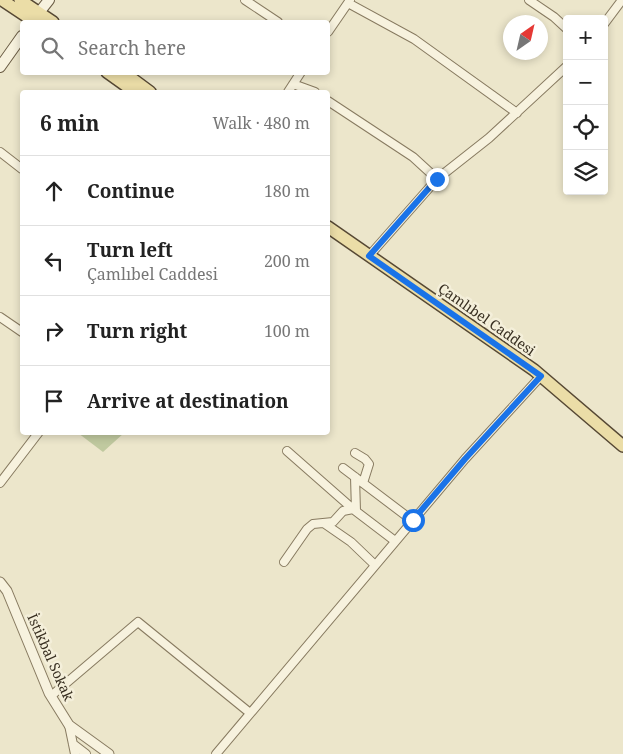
<!DOCTYPE html>
<html lang="en">
<head>
<meta charset="utf-8">
<style>
	body { margin:0; font-family:"Noto Serif",serif; background:#f2f2f2; color:#222 }
	.controls { position:absolute; right:15px; top:15px; display:grid; overflow:hidden; border-radius:5px; box-shadow:0 2px 8px #0003 }
	.controls button { width:45px; height:45px; display:grid; place-items:center; padding:0; border:0; border-bottom:1px solid #e0e0e0; background:#fff; color:#222; font:25px sans-serif }
	.compass { position:absolute; left:503px; top:15px; width:45px; height:45px; border-radius:50%; background:#fff; box-shadow:0 2px 8px #0003; rotate:34deg }
	.stop { position:absolute; width:15px; height:15px; margin:-11px; border:4px solid #1a73e8; border-radius:50%; background:#fff }
	.stop.end { background:#1a73e8; border-color:#fff; box-shadow:0 1px 5px #0008 }
	.list { margin:0; padding:0; list-style:none }
	h2 { display:flex; justify-content:space-between; align-items:center; height:65px; margin:0; padding:0 20px; font-size:21px }
	h2 small { font-size:16px; font-weight:400; color:#767676 }
	.list li { display:grid; grid-template-columns:32px 1fr auto; gap:15px; align-items:center; box-sizing:border-box; height:70px; padding:0 20px; border-top:1px solid #e0e0e0 }
	.list b { display:block; font-size:19px; white-space:nowrap }
	.list p { margin:0; font-size:16px; white-space:nowrap; color:#767676 }
	.list em { font-size:16px; font-style:normal; color:#767676 }
	.icon { flex:none; width:28px; height:28px; fill:none; stroke:currentColor; stroke-width:2; stroke-linecap:round; stroke-linejoin:round }
	.map { position:relative; flex:none; width:623px; height:754px; overflow:hidden }
	.search { position:absolute; background:#fff; box-shadow:0 2px 8px #0003; left:20px; top:20px; width:310px; height:55px; display:flex; align-items:center; gap:12px; box-sizing:border-box; padding:0 18px; border-radius:5px; color:#767676; font-size:19px }
	.panel { position:absolute; background:#fff; box-shadow:0 2px 8px #0003; left:20px; top:90px; width:310px; height:345px; border-radius:5px }
	.map>svg:first-child { display:block }
	.green { fill:#c0c99f }
	.lines { fill:none; stroke-linecap:round; stroke-linejoin:round }
	.minor-casing { stroke:#877a60; stroke-width:10 }
	.tertiary-casing { stroke:#877a60; stroke-width:11 }
	.secondary-casing { stroke:#695b43; stroke-width:12 }
	.primary-casing { stroke:#564834; stroke-width:14 }
	.minor { stroke:#f7f2de; stroke-width:8 }
	.tertiary { stroke:#f7f2de; stroke-width:9 }
	.secondary { stroke:#f7f2de; stroke-width:10 }
	.primary { stroke:#ebdda7; stroke-width:11 }
	.route { stroke:#1a73e8; stroke-width:6 }
	.labels { text-anchor:middle; dominant-baseline:central; stroke-width:5; stroke-linejoin:round; paint-order:stroke }
	.street-label { font-size:14px; fill:#393022; stroke:#f4efda }
</style>
</head>
<body>
<div class="map">
<svg width="623" height="754" viewBox="0 0 623 754">
	<rect width="100%" height="100%" fill="#ece6cb"/>
	<!-- green -->
	<path class="green" d="M78,433H124L103,452Z"/>
	<g class="lines">
		<defs>
			<path id="minor" d="M245,0L278,22
				M529,0L554,17L567,29
				M348,3L414,39L517,113
				M604,24L622,0
				M328,32L350,0
				M293,84L315,92
				M288,92L301,72
				M328,101L413,157L437,179
				M0,152L22,169
				M369,256L437,179L489,138L567,66
				M0,317L22,332
				M287,451L353,509L395,541
				M355,453L365,459L369,464L363,483
				M343,468L413,521
				M355,477L356,511
				M0,483L39,432
				M325,524L351,542L375,565
				M284,562L307,529L313,524L333,522L343,511L353,509
				M51,696L138,622L250,713
				M69,725L75,754
				M73,744L86,754
				M216,754L465,459L541,376"/>
			<path id="tertiary" d="M0,582L7,591L49,693L69,725L109,754"/>
			<path id="secondary" d="M34,19L49,0
				M0,67L22,36"/>
			<path id="primary" d="M2,0L35,22
				M20,0L53,22
				M107,72L135,92
				M123,72L150,92
				M328,227L534,370L623,446"/>
		</defs>
		<!-- minor casing -->
		<use href="#minor" class="minor-casing"/>
		<!-- tertiary casing -->
		<use href="#tertiary" class="tertiary-casing"/>
		<!-- secondary casing -->
		<use href="#secondary" class="secondary-casing"/>
		<!-- primary casing -->
		<use href="#primary" class="primary-casing"/>
		<!-- minor -->
		<use href="#minor" class="minor"/>
		<!-- tertiary -->
		<use href="#tertiary" class="tertiary"/>
		<!-- secondary -->
		<use href="#secondary" class="secondary"/>
		<!-- primary -->
		<use href="#primary" class="primary"/>
	</g>
	<g class="lines">
		<!-- route -->
		<path class="route" d="M413,520L465,459L541,376L369,256L437,179"/>
	</g>
	<g class="labels">
		<!-- street labels -->
		<g class="street-label">
			<text transform="translate(487 319) rotate(35)">Çamlıbel Caddesi</text>
			<text transform="translate(51 657) rotate(66)">İstikbal Sokak</text>
		</g>
	</g>
</svg>
<div class="controls">
<button>+</button>
<button>−</button>
<button><svg class="icon" aria-label="locate" viewBox="0 0 24 24"><circle cx="12" cy="12" r="6"/><path d="M12 2v4M12 18v4M2 12h4M18 12h4"/></svg></button>
<button><svg class="icon" aria-label="layers" viewBox="0 0 24 24"><path d="M12 4l9 5-9 5-9-5zM3 14l9 5 9-5"/></svg></button>
</div>
<svg class="compass" viewBox="-18 -18 36 36"><path d="M0-13l5 13h-10z" fill="#e53935"/><path d="M0 13l5-13h-10z" fill="#767676"/></svg>
<div class="stop" style="left:413px;top:520px"></div>
<div class="stop end" style="left:437px;top:179px"></div>
<div class="search"><svg class="icon" aria-label="search" viewBox="0 0 24 24"><circle cx="10" cy="10" r="6"/><path d="M15 15l6 6"/></svg>Search here</div>
<section class="panel">
<h2>6 min<small>Walk · 480 m</small></h2>
<ul class="list">
<li><svg class="icon" aria-label="ahead" viewBox="0 0 24 24"><path d="M12 20V5M6 11l6-6 6 6"/></svg><div><b>Continue</b></div><em>180 m</em></li>
<li><svg class="icon" aria-label="left" viewBox="0 0 24 24"><path d="M17 20v-9H6M10 6l-5 5 5 5"/></svg><div><b>Turn left</b><p>Çamlıbel Caddesi</p></div><em>200 m</em></li>
<li><svg class="icon" aria-label="right" viewBox="0 0 24 24"><path d="M7 20v-9h11M14 6l5 5-5 5"/></svg><div><b>Turn right</b></div><em>100 m</em></li>
<li><svg class="icon" aria-label="arrive" viewBox="0 0 24 24"><path d="M6 21V4h12l-3 4 3 4H6"/></svg><div><b>Arrive at destination</b></div></li>
</ul>
</section>
</div>
</body>
</html>
